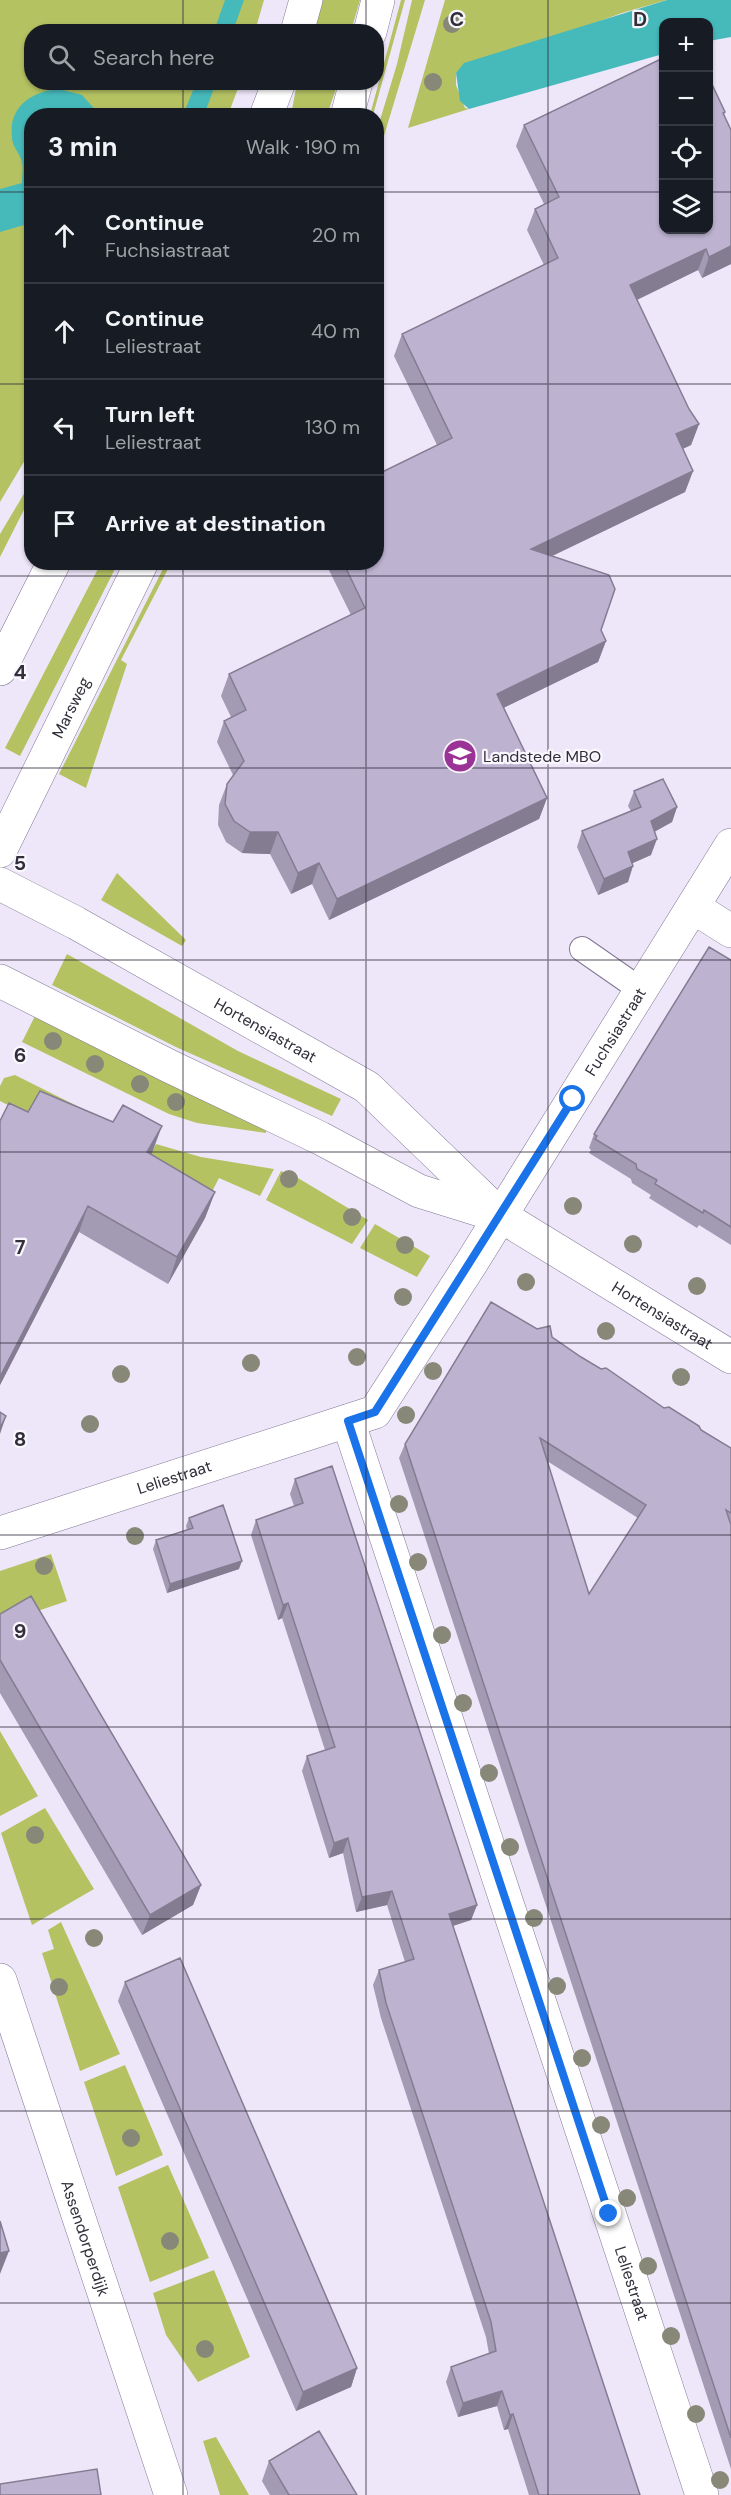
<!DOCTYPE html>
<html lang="en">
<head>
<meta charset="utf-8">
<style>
	body { margin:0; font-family:"DM Sans",sans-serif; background:#20242c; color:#f1f3f6 }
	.controls { position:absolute; right:18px; top:18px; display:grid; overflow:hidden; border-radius:12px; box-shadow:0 2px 4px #0004 }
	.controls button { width:54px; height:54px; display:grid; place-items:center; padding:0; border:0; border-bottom:2px solid #363941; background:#171b24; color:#f1f3f6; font:30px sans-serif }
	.stop { position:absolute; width:18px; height:18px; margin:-14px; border:4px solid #1a73e8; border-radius:50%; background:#fff }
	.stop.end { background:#1a73e8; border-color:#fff; box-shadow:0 2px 6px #0008 }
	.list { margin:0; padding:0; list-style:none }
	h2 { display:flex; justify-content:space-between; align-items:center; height:78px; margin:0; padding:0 24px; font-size:26px }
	h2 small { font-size:20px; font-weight:400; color:#9ea1a6 }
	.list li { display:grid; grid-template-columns:39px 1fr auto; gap:18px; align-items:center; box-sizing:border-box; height:96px; padding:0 24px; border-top:2px solid #363941 }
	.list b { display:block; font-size:22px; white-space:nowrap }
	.list p { margin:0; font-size:20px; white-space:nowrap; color:#9ea1a6 }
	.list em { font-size:20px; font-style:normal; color:#9ea1a6 }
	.icon { flex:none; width:33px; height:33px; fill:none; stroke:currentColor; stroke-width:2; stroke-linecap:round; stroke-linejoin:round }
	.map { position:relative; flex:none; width:731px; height:2495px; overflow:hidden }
	.search { position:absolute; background:#171b24; box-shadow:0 2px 4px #0004; left:24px; top:24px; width:360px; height:66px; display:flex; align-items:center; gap:15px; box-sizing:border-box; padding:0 21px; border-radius:24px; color:#9ea1a6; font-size:22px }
	.panel { position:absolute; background:#171b24; box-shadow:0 2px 4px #0004; left:24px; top:108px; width:360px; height:462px; border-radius:24px }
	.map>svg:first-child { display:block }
	.green { fill:#b4c262 }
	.water { fill:#46babb }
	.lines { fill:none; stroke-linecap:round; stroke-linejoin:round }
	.service-casing { stroke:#827894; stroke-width:26 }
	.minor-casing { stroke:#827894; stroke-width:34 }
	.tertiary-casing { stroke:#827894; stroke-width:34 }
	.secondary-casing { stroke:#827894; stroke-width:34 }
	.service { stroke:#fff; stroke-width:24 }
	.minor { stroke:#fff; stroke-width:33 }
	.tertiary { stroke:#fff; stroke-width:33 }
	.secondary { stroke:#fff; stroke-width:33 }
	.tree { fill:#888879 }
	.wall { fill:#a39ab4; fill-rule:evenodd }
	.shaded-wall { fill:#847d92 }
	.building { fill:#bdb3d1; stroke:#847d92; stroke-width:1.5; fill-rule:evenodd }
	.route { stroke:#1a73e8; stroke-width:8 }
	.grid { fill:none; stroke:#322e3a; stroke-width:1.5; stroke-opacity:0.55 }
	.labels { text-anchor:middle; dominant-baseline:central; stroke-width:4.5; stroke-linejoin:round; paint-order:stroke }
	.street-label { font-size:16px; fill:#322e3a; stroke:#f9f7fd }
	.poi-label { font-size:16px; fill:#322e3a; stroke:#f9f7fd; text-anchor:start }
	.grid-label { font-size:20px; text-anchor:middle; font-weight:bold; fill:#322e3a; stroke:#f9f7fd; stroke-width:4.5; stroke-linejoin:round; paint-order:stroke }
</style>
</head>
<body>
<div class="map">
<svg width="731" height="2495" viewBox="0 0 731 2495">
	<rect width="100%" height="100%" fill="#eee7fa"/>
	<!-- green -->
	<path class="green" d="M0,0H264L255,31L32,32V82L240,83L228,115L32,116L31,450L0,502Z
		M321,0H360L351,31L311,32Z
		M401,0H405L373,115H370Z
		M412,0H425L377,159V130L397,64Z
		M445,0H667L622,13L456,73V85L465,108L469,109L408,128Z
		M297,83H338L327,115H291Z
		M31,482V496L0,557V534Z
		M101,563H118L20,756L5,748Z
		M166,563H171L121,660L127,664L86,788L59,774Z
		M117,873L186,940L182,946L101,900Z
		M67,954L238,1051L341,1099L332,1116L178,1048L52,985Z
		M37,1012L266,1130V1133L197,1123L169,1114L22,1042Z
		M15,1075L117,1126L33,1118L0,1101V1086L4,1078Z
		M156,1144L201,1157L274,1169L260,1196L219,1178L200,1215L137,1179Z
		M281,1171L298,1178L368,1220L352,1244L266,1200Z
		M375,1224L430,1256L417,1277L360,1248Z
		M51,1554L67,1601L23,1616L0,1630V1571Z
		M0,1731L38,1796L0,1816Z
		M45,1808L94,1889L32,1925L1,1833Z
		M61,1922L120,2054L80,2071L42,1953L54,1949L48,1930Z
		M125,2065L163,2155L116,2176L84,2082Z
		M168,2165L209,2258L150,2282L118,2187Z
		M214,2270L250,2357L198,2382L166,2335L153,2293Z
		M216,2437L249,2495H220L203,2441Z"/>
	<!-- water -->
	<path class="water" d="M225,0H244L233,31H214Z
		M667,0H731V37L709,41L708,22H664L663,54L469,109L460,101L456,73L464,63Z
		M196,83H216L204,115H183Z
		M59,89L82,95L100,115L32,116L31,223L0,232V189L22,183C22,176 24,165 21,159C18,151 12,146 12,137C8,107 32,91 59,89Z"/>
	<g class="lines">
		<defs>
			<path id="service" d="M582,949L641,990"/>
			<g id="minor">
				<path d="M693,907L731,931"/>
				<path id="s1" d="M348,1421L702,2495"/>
				<path id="s2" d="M0,1533L375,1412L472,1262L731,845"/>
				<path id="s3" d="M0,1980L171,2495"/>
			</g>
			<g id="tertiary">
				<path id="s4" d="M0,884L76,923L367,1087L501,1216L731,1357"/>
				<path d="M0,981L169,1066L320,1138L419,1191L493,1214"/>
			</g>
			<g id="secondary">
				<path d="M297,32L306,0"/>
				<path d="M370,32L378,0"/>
				<path d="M266,116L279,82"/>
				<path d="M347,116L356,82"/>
				<path d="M0,669L54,562"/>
				<path id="s5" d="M0,851L142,562"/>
			</g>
		</defs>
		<!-- service casing -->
		<use href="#service" class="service-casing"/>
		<!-- minor casing -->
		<use href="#minor" class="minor-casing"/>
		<!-- tertiary casing -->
		<use href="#tertiary" class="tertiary-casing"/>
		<!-- secondary casing -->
		<use href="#secondary" class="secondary-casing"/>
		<!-- service -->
		<use href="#service" class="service"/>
		<!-- minor -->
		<use href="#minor" class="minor"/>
		<!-- tertiary -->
		<use href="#tertiary" class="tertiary"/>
		<!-- secondary -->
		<use href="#secondary" class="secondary"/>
	</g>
	<!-- trees -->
	<g class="tree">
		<circle cx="452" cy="24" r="9"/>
		<circle cx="433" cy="82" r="9"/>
		<circle cx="53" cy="1041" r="9"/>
		<circle cx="95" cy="1064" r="9"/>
		<circle cx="140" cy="1084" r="9"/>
		<circle cx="176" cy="1102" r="9"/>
		<circle cx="289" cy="1179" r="9"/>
		<circle cx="573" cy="1206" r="9"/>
		<circle cx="352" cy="1217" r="9"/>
		<circle cx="633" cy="1244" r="9"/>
		<circle cx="405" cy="1245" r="9"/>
		<circle cx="526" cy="1282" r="9"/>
		<circle cx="697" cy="1286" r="9"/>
		<circle cx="403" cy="1297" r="9"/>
		<circle cx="606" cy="1331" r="9"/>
		<circle cx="357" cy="1357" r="9"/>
		<circle cx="251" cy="1363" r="9"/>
		<circle cx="433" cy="1371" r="9"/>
		<circle cx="121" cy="1374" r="9"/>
		<circle cx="681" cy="1377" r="9"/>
		<circle cx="406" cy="1415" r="9"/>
		<circle cx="90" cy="1424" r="9"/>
		<circle cx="399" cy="1504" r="9"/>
		<circle cx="135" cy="1536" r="9"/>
		<circle cx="418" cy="1562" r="9"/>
		<circle cx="44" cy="1566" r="9"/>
		<circle cx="442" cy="1635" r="9"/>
		<circle cx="463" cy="1703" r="9"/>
		<circle cx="489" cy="1773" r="9"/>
		<circle cx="35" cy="1835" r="9"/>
		<circle cx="510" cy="1847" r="9"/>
		<circle cx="534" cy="1918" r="9"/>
		<circle cx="94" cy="1938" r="9"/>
		<circle cx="557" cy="1986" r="9"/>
		<circle cx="59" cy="1987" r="9"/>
		<circle cx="582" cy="2058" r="9"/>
		<circle cx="601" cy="2125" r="9"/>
		<circle cx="131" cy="2138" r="9"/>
		<circle cx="627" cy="2198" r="9"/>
		<circle cx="170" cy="2241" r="9"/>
		<circle cx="648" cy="2266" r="9"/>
		<circle cx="671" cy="2336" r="9"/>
		<circle cx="205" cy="2349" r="9"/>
		<circle cx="696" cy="2414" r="9"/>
		<circle cx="720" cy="2480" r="9"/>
	</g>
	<!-- wall -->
	<path class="wall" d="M708,78L725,112L724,116L731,130V264L702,278L698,270L637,300L689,409L699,424L691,445L682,449L693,471L685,492L552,556L601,630L606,641L598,662L503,708L547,798L539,819L329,920L312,884L291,894L270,854L242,853L226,842L218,825L219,805L227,784L233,775L217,742L224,721L231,717L221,696L229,674L351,615L325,562H376L437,445L394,356L402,334L544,265L527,230L535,209L544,204L516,146L524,125L663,230Z
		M634,791L677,807L672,822L654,832L651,855L632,863L628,882L598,895L577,847L582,831L631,811L628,806Z
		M731,960V1245L699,1225L697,1228L649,1198L651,1195L632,1183L631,1179L589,1153L591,1150L589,1148L594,1134Z
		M28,1112L152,1153L151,1155L215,1192L205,1218L168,1284L79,1232L0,1385V1121Z
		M537,1329L552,1337L581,1357L664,1408L731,1448V2469L399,1458L405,1444ZM547,1461L638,1518L589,1594Z
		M295,1479L477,1905L471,1920L453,1926L640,2495H529L508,2429L504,2430L497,2406L458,2417L446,2382L451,2367L489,2354L486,2337L381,2018L373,1985L379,1970L405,1962L387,1905L356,1912L343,1853L329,1858L302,1771L307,1756L325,1750L282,1618L278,1620L251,1535L256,1520L294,1506L290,1494Z
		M189,1518L239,1569L167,1593L153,1549L156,1540L187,1530L186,1526Z
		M0,1614L201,1885L193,1905L142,1935L0,1693Z
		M125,1982L357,2368L351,2387L296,2411L118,2001Z
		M269,2461L357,2495H270L262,2481Z"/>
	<!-- shaded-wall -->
	<path class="shaded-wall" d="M731,246V264L702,278L709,257Z
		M706,249L698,270L622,307L630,285Z
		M699,424L691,445L668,456L676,434Z
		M693,471L685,492L523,570L531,549Z
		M606,641L598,662L489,715L497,694Z
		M547,798L539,819L329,920L337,899Z
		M677,807L672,822L645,837L651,821Z
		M250,832H278L270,854L242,853Z
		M657,839L651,855L622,868L628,852Z
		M319,863L312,884L291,894L298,873Z
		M633,866L628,882L598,895L604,879Z
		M162,1126L152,1153L137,1178L147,1152Z
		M215,1192L205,1218L168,1284L177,1257Z
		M88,1206L79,1232L0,1385V1377Z
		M6,1416L0,1434V1428Z
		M242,1561L239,1569L167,1593L170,1584Z
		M288,1603L282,1618L278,1620L283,1605Z
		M348,1838L343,1853L329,1858L334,1843Z
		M201,1885L193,1905L142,1935L150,1915Z
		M392,1891L387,1905L356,1912L362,1897Z
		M477,1905L471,1920L443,1929L449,1914Z
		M9,2251L0,2274V2253Z
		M357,2368L351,2387L296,2411L303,2392Z
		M502,2391L497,2406L458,2417L463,2403Z
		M513,2414L508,2429L504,2430L510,2415Z"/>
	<!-- building -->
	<path class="building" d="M663,58V230H708L709,78L725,112L723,113L731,130V246L709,257L706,249L630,285L689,409L699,424L676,434L693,471L531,549L609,575L615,589L601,630L606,641L497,694L547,798L337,899L319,863L298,873L278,832H250L234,821L225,804L227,784L244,761L224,721L246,710L229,674L365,608L343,562H376V475L452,438L402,334L558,258L535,209L559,197L524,125Z
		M663,779L677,807L651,821L657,839L628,852L633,866L604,879L582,831L641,807L634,791Z
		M709,947L731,960V1227L704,1210L703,1213L655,1184L657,1180L637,1169L636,1164L595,1139L597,1136L594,1134Z
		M40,1091L113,1122L123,1105L162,1126L147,1152L215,1192L177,1257L88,1206L0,1377V1121L9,1103L28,1112Z
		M491,1302L537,1329L550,1326L552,1337L581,1357L601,1369L606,1368L664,1408L669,1407L699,1426L701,1430L731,1448V1513L726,1510L731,1525V2438L405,1444ZM540,1438L646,1505L589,1594Z
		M0,1412L6,1416L0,1428Z
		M332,1466L477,1905L449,1914L640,2495H539L513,2414L510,2415L502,2391L463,2403L451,2367L496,2351L491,2322L386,2003L379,1970L414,1959L392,1891L362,1897L348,1838L334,1843L307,1756L335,1747L288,1603L283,1605L256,1520L303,1503L295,1479Z
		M223,1505L242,1561L170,1584L156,1540L193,1528L189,1518Z
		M31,1596L201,1885L150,1915L0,1660V1614Z
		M180,1958L357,2368L303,2392L125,1982Z
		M0,2221L9,2251L0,2253Z
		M319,2431L357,2495H289L269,2461Z
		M97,2469L101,2495H0V2484Z"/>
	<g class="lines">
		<!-- route -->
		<path class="route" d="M573,1099L375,1412L348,1421L609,2214"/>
	</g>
	<!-- grid -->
	<path class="grid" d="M183,0V32M366,0V32M548,0V2495M183,82V116M366,82V116M0,192H32M376,192H664M708,192H731M0,384H32M376,384H731M183,562V2495M366,562V2495M0,576H731M0,768H731M0,960H731M0,1152H731M0,1343H731M0,1535H731M0,1727H731M0,1919H731M0,2111H731M0,2303H731"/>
	<!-- icons -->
	<defs>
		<symbol id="university-disc" viewBox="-11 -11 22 22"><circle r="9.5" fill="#9b3397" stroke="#f9f7fd"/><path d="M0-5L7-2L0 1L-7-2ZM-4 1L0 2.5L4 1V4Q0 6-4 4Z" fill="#fff"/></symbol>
	</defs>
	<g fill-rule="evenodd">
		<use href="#university-disc" x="441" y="737" width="38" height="38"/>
	</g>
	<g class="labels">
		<!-- street labels -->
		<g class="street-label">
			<text stroke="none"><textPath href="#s5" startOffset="160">Marsweg</textPath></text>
			<text stroke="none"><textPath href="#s4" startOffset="303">Hortensiastraat</textPath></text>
			<text stroke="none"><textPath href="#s2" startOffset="844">Fuchsiastraat</textPath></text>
			<text stroke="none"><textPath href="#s4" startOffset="795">Hortensiastraat</textPath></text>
			<text stroke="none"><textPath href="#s2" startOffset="183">Leliestraat</textPath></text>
			<text stroke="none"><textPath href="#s3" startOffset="272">Assendorperdijk</textPath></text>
			<text stroke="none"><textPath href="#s1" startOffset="908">Leliestraat</textPath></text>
		</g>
		<!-- poi labels -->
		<g class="poi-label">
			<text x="483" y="756">Landstede MBO</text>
		</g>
	</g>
	<g class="grid-label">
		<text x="457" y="26">C</text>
		<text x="640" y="26">D</text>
		<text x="20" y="679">4</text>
		<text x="20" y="870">5</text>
		<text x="20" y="1062">6</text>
		<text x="20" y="1254">7</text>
		<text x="20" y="1446">8</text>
		<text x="20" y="1638">9</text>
	</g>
</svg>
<div class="controls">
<button>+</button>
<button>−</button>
<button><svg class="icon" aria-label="locate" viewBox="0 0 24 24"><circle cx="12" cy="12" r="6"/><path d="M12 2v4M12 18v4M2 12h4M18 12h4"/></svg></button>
<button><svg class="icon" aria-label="layers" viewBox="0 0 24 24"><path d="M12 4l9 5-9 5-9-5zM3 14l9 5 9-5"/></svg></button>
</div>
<div class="stop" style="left:573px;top:1099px"></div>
<div class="stop end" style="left:609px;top:2214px"></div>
<div class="search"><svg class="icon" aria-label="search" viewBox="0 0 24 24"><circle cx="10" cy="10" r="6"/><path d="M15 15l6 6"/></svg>Search here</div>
<section class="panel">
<h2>3 min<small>Walk · 190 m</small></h2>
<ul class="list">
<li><svg class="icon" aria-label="ahead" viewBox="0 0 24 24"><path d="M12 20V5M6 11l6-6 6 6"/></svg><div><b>Continue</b><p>Fuchsiastraat</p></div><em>20 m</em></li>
<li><svg class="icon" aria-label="ahead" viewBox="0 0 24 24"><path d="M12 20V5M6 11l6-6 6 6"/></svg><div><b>Continue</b><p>Leliestraat</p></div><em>40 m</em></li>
<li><svg class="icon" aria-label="left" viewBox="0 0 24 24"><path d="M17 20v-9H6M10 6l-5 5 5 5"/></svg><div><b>Turn left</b><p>Leliestraat</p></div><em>130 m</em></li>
<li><svg class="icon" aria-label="arrive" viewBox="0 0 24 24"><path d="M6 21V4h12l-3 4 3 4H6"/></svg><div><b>Arrive at destination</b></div></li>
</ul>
</section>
</div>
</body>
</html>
